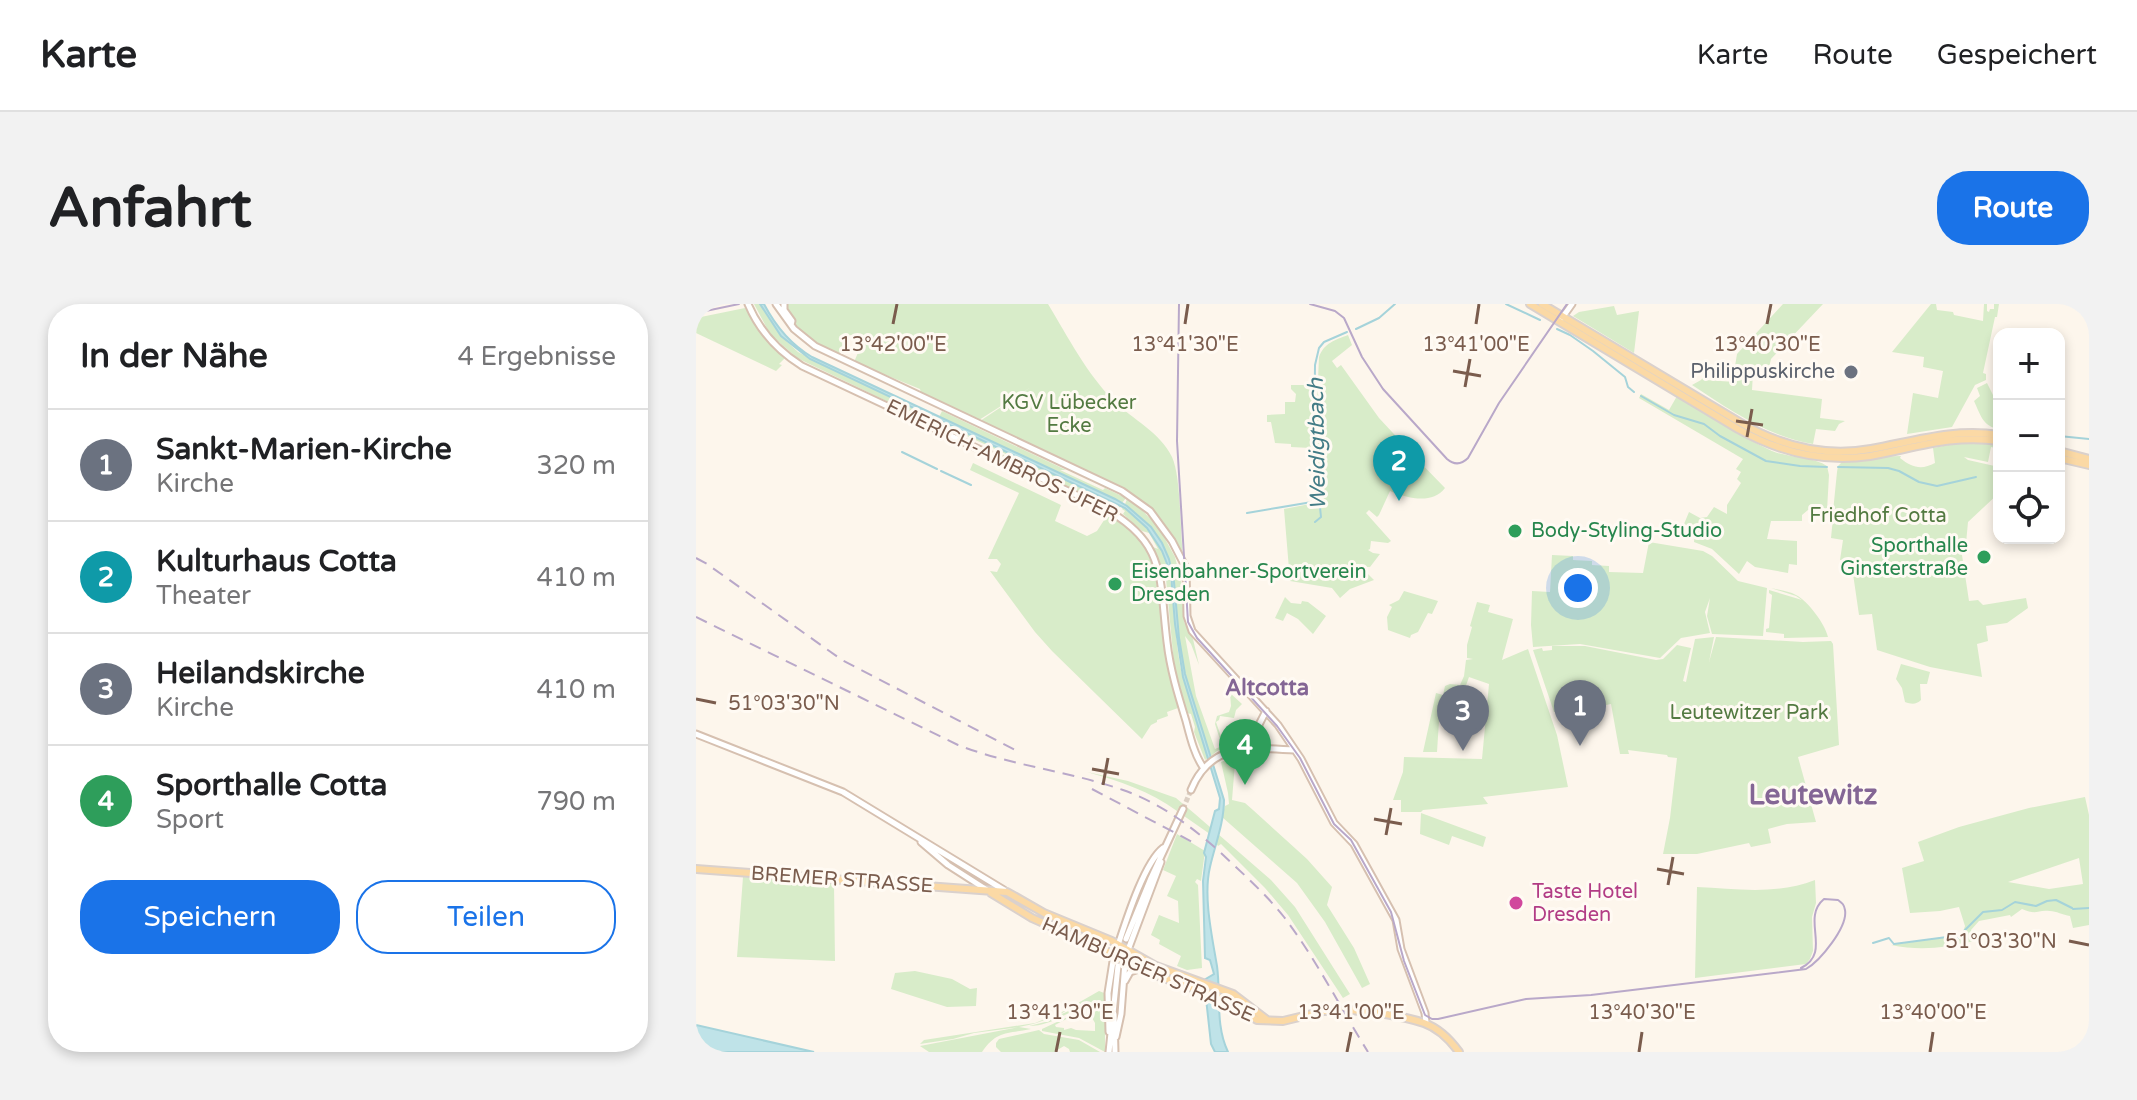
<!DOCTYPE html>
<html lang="de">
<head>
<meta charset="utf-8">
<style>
	body { margin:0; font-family:"Varela Round",sans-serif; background:#f2f2f2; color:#202124 }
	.controls { position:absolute; right:24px; top:24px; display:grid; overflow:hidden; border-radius:16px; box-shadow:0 4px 12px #0003 }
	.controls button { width:72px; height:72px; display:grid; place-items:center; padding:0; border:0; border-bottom:2px solid #e0e0e0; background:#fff; color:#202124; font:40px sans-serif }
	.you { position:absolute; left:882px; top:284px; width:28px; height:28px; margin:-20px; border:6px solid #fff; border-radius:50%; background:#1a73e8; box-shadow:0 0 0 12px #1a73e833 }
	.badge { display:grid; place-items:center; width:52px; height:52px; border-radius:50%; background:#1a73e8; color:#fff; font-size:26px; font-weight:700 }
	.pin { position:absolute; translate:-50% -66px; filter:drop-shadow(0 2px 4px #0008) }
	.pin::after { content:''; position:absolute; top:42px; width:28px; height:24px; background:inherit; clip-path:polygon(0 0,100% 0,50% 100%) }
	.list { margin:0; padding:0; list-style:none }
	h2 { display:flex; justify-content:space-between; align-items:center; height:104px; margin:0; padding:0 32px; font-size:34px }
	h2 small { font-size:26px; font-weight:400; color:#757577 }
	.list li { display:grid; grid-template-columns:52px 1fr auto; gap:24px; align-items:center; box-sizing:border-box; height:112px; padding:0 32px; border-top:2px solid #e0e0e0 }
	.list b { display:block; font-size:30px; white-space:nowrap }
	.list p { margin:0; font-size:26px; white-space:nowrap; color:#757577 }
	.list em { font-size:26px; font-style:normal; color:#757577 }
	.actions { display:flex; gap:16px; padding:24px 32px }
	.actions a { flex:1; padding:18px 0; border:2px solid #1a73e8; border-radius:32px; text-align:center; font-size:28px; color:#1a73e8 }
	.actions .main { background:#1a73e8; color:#fff }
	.icon { flex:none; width:44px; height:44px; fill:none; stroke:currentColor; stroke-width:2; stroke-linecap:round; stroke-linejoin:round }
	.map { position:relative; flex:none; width:1393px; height:748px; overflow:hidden; border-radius:32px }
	header { display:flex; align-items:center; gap:48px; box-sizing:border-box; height:112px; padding:0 40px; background:#fff; border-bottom:2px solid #e0e0e0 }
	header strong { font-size:38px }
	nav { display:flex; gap:44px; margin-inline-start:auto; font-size:28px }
	.intro { display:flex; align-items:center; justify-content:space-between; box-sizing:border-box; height:192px; padding:0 48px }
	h1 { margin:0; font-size:56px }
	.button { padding:20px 36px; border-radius:32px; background:#1a73e8; color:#fff; font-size:28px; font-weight:700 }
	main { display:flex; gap:48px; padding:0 48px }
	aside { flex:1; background:#fff; border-radius:32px; box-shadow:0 4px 12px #0003 }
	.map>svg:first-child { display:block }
	.green { fill:#d8ecc9; fill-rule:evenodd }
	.water { fill:#bfe3e8; stroke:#a5d3da; stroke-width:2 }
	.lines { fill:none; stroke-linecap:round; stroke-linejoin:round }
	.stream { stroke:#a5d3da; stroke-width:2 }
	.secondary-tunnel { stroke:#dcd0c4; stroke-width:5; stroke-dasharray:5 2.5; stroke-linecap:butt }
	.secondary-casing { stroke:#d6c0b0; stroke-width:9 }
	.primary-casing { stroke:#dad1cd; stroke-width:10 }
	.secondary { stroke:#fff; stroke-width:5 }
	.primary { stroke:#fbd9a5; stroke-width:6 }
	.tram { stroke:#b9a8c9; stroke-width:2 }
	.rail { stroke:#b9a8c9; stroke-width:2; stroke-dasharray:12 8; stroke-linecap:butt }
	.ticks { fill:none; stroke:#7a5c4d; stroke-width:3 }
	.worship-dot { fill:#6b7280; stroke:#fffaf3; stroke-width:3 }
	.leisure-dot { fill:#2e9e5b; stroke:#fffaf3; stroke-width:3 }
	.hotel-dot { fill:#d1479c; stroke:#fffaf3; stroke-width:3 }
	.labels { text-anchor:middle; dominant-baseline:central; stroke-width:6; stroke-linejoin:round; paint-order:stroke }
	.worship-label { font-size:20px; fill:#5b616d; stroke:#fffaf3; text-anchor:end }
	.park-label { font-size:20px; fill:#537a41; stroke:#fffaf3 }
	.street-label { font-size:20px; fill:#7a5c4d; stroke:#fffaf3 }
	.leisure-label { font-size:20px; fill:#27864d; stroke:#fffaf3; text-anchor:start }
	.hotel-label { font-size:20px; fill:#b23c85; stroke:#fffaf3; text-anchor:start }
	.water-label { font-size:22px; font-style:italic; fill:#437c86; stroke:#fffaf3 }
	.neighbourhood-label { font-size:22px; font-weight:bold; fill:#846695; stroke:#fffaf3 }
	.district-label { font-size:28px; font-weight:bold; fill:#846695; stroke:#fffaf3 }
	.ticks-label { font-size:20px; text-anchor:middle; fill:#7a5c4d; stroke:#fffaf3; stroke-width:6; stroke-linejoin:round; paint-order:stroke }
</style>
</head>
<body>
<header>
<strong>Karte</strong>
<nav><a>Karte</a><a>Route</a><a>Gespeichert</a></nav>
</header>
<div class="intro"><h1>Anfahrt</h1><a class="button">Route</a></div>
<main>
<aside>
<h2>In der Nähe<small>4 Ergebnisse</small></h2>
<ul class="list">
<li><span class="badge" style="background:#6b7280">1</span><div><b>Sankt-Marien-Kirche</b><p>Kirche</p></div><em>320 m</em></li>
<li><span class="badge" style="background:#0f9aa8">2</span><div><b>Kulturhaus Cotta</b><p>Theater</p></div><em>410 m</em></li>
<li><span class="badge" style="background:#6b7280">3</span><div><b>Heilandskirche</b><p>Kirche</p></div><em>410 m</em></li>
<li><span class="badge" style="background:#2e9e5b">4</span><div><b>Sporthalle Cotta</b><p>Sport</p></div><em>790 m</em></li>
</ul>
<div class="actions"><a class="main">Speichern</a><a>Teilen</a></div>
</aside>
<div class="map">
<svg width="1393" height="748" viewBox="0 0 1393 748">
	<rect width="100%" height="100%" fill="#fdf6ec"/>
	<!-- green -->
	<path class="green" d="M58,0H64L85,32L102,48L129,62L240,114L239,117L234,118L101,54L74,30Z
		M91,0H352C372,33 391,70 418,97C437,116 464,128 476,153C485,172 484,227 487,251H485L478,234L464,214L435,189L284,117L335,83L283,116L225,89L224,85L158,58L167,37L154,31L144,51C122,41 95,26 91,0Z
		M1087,0H1127L1075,55L1073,64L1039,62L1041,50Z
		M1235,0H1240L1241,6L1257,8L1258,11L1287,17L1288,0H1291V7L1293,8L1294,5H1298V0H1303L1301,13H1299L1287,69L1290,70V76L1279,81L1256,123L1211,130L1217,89L1242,94L1247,67L1227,63L1228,53L1196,48Z
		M918,2L921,11L943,7L938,49L877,12L883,8Z
		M49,4L64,29L89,54L83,60L86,61L80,67L0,29V14Z
		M652,31L656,41L636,57L641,64L645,61L683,114L710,143L699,154L689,170H691L704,152L713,147L749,184C736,201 711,194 694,187L683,211L681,213L673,206L670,209L695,237L692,239L675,237L674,245L672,246L677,249L684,250L674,263H669V267L678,276L654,285L644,294L636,284L594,277L588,205L624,198L619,145L623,53C628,39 639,36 652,31Z
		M1011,65L1048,69V71L1049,69H1057L1056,86L1126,95L1124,114L1149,117L1143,120L1139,127L1120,125L1117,140C1071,132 1034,106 996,81L1005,76L1008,72L1009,76L1039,78L1042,70L1014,67L1010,66Z
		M1291,79L1303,103V125C1287,123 1284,110 1278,97L1284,92L1281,84Z
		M595,81H617L615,144L595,143V140L579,139L575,118H571V111L589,110V98H599L600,90L595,85Z
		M945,90L973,106L981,92C1012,111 1043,132 1076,147C1093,154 1118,153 1131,162L1133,171L1131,207L1112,206L1106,211V217H1075L1071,235L1101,237V261L1093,260L1092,269L1059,263L1051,257L1043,270L1016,245L998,238L999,226L988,220L993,208L1004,214L1011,213L1018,203L1031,210V201L1045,179L1041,175L1045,168L1040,165L1047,155L943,94Z
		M246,107L370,166H364L407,186L409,184L430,194L426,199L243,113Z
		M242,116L406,192L425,202L421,206L300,149L313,152L312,151L260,127L264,132L243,122Z
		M1273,137L1303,140V145L1295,143L1292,158L1268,153L1272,156L1303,163V189L1272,218L1269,250L1266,251L1273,297L1282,296L1287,301L1330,294L1332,304L1311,319L1290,322L1292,337L1281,340L1286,373L1234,363L1181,346L1176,310L1163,311L1155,256H1144L1147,236L1135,234L1137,214L1139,211L1137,208L1141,168L1142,162L1146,158L1176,153L1205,152L1204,154C1216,164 1226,166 1239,159L1237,144Z
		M277,159L365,201L359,217L391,232L401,227L412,210C465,240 460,279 467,332C470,356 475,381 482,404L471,408L472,412L461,416V418L455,421L446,435L356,347L339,328L294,267L301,268L305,260L301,255H292L323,189L274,166Z
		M431,195L445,205L463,224L479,253L485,277L488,318L497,335L503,361L495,340L489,332L500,392L519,445L526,442L519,420L521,412L533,408L535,402L534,389L546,400L540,406L538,414L524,412L523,416L520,418L529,444L521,447L514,453C505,419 491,386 485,351C478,309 484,261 456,225C449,216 438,208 429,200Z
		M427,203C491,243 471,311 487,373C493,397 502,421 510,445L512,454L509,456L498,428L499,423L495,410L491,409L478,360L470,275L457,243L462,245L453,229L446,227L427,210L429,207L426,205Z
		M953,238L1007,247L1016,252L1042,277L1071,284L1067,332L1016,330L1011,312L1014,294L1009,308L1014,329L985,334L964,354L884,340L837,343L835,321L836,287L854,288L856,251L877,252V256L896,257V261L913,262V268L947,269Z
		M1075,284C1083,286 1093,287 1100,291C1112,297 1129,320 1132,333L1088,334V330L1070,328V325L1073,324L1076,291L1073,289V286L1106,296L1100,292Z
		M708,287L742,297L736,310L732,309L722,328L715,331L714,334L692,326L691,313L696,303L693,301L703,296Z
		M589,293L595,299L605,300L606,297L612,298L630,312L617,330L602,315L591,309L587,317L579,314Z
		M781,298L794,301L792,308L817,315L806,356L832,345L861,431L872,483L787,493L792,500L727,506L725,508H705V496H697L707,468L708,453L786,455L793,380L773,373L761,407L747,410L745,417H743L741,448H727L740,389L747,391L749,382L754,380L764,381L768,372L770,356L777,355L771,354V341L776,323L774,322Z
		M1018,333L1013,358L1020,333L1107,338L1135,337L1137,340L1143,441L1102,453L1120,518L1091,520L1072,525L1075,539L1055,543L1053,539L1001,550H967L974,514L981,454L972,453L971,451L932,446L933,450H924L915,400L890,405L889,406L858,408L837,346L846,344L847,347L856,346V342H889L960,356L967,355L981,341L995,344L987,377L990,378L999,335Z
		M1205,360L1234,368L1231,380H1224L1225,396C1220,401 1215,400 1209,398L1206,384L1200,375Z
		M542,451L543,452L539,459L536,496L549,499L557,506L611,555L636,583L631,601L658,644L674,680L666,684L629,618L601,579L526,513L529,502L533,500L532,489L525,458Z
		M391,468L432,477L463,488L480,494L499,510L575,576L599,603L654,690L647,694L592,611L569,584L525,540L522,542L520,539L521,535L488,512L490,507L483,503L481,507C454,487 423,477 391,468Z
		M1389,493L1393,511V621L1377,624L1374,612C1367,611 1360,607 1354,607C1341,605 1342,612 1326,605L1315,613L1314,611L1283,617L1275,626L1278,637C1249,644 1224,647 1195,641L1266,631L1269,622L1263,603L1244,607L1214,609L1206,564L1228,557L1222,538L1263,523L1333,504ZM1383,554L1387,580L1353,585L1312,578Z
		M725,509L790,533L787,543L756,532L753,541L724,530Z
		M481,530L509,547L505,577L501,575L499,578L502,581L506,664L491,666L481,662L485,652L463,640L464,636L455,631L463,611L483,619L482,597L471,592L480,572L467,566Z
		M47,573L138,580L139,657L41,653Z
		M1119,576L1120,599L1116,613L1117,647L1114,655L1110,660L999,674L1001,583C1041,585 1081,591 1119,576Z
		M219,667L256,675L274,685L281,684L280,702L251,703L195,685L199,669Z
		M403,687L408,689L409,696V748L383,734L346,727V725L376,711H378L359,721L360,723L368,724V726L375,724L380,726L399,727V719L391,705L383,710L387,706L382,699Z
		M373,705L361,712L375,706L373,709C359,716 348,722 333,722L353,717L361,712L337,720L323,723L335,725C312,730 301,726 286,748H233L224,742L323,723L278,729L257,735L224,740L228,736L339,719Z
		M343,726L348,730L383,736L404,748H374L373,745L368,742L358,748H305L300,743V739L303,735Z"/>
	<!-- water -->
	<path class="water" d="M64,0H68C80,23 94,40 116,53L419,195L431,202L455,223L466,239L473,255L478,278L483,334L489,370L528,496C528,519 519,541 514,563C507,592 516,632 521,662C525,690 519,721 532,748H519L515,740L508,676L518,670L514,656L509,654L507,577L510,553L508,549L519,507L523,505L524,494L487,373L479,320L475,270L466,247L451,224L429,204L114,55L85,32Z
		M0,721L118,748H0Z"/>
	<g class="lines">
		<!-- stream -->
		<path class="stream" d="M810,0L844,16
			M660,25L683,14L699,0
			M861,25L874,31L897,47L929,73L932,83L938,88
			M945,92L978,111L1008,120L1024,132L1070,157L1104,162L1131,163
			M1363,132L1393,135
			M206,148L241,165
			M1142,163L1192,164L1203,167L1223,178L1241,182L1280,173
			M245,167L275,181
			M551,209L616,198L621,190
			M619,218L625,213L618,146L619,61L623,44L628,38L651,28
			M1377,605L1393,604
			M1268,627L1287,608L1306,606L1319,598L1340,602L1351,597L1360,596L1376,604
			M1177,639L1193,634L1197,639
			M1198,640L1251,633L1266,634L1268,630"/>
		<!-- secondary-tunnel -->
		<path class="secondary-tunnel" d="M487,505L495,486
			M422,662L430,635"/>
		<defs>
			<path id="secondary" d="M52,0C63,26 82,47 106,62L404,202C471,237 463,272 471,338C474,365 482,391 490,417C494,432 498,450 507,463
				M80,0L98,25L119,42L426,187L454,207L476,237L490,264L491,312L496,327L582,421L605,455L638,519L658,540L700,616L705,645L729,709L730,719
				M88,0V6L96,17L95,21
				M0,3L12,0
				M866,14L876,0
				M0,430L147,488L308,586
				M551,444L570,407
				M495,486C515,437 555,444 598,446
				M225,538L252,561L291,586
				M430,635L455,574L487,505
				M422,641C430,617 448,559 467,544
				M432,646L465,558
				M429,677L434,668L443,665
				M418,710L419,748
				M413,728L412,689L418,651
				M420,733L425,710L429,658
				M413,748L422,662"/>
			<path id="primary" d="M834,0L1042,125C1083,148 1126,159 1174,152C1219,144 1256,130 1303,137
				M846,0L1045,119C1085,142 1129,153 1175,145C1219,137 1258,124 1303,131
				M1363,147L1393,155
				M1363,154L1393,161
				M0,565L311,588L348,609L416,637L460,662L537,690L571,716
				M295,589L336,614L410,647L445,666L525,694L561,716L587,717L628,707L643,706
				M651,706C674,707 708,712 728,719C742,724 755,737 763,748"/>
		</defs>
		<!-- secondary casing -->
		<use href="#secondary" class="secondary-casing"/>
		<!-- primary casing -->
		<use href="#primary" class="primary-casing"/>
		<!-- secondary -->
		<use href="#secondary" class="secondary"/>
		<!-- primary -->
		<use href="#primary" class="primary"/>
		<!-- tram -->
		<path class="tram" d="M483,0L481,137L492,318L501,334L581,422L604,454L638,520L655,536L695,608L708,657L729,711L736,715H742L830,695L895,691L1110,665C1124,657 1152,623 1149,606C1148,600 1146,599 1142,596L1128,595C1104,615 1137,648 1105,664
			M614,0L639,7L648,14L666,53L687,85L751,155C758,161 765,161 772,154L803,99L871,0
			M0,9L43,0"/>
		<!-- rail -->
		<path class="rail" d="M0,254L11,260L146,356L325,449
			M0,313L262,441C316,462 373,467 427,486C464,499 495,522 524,548C546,569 569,589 588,613C620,655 644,703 672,748
			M396,485L502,541"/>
	</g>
	<!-- ticks -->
	<path class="ticks" d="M197,20L201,0M489,20L492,0M780,20L783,0M1071,20L1075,0M757,67L785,72M769,83L774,55M1040,117L1067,121M1051,133L1056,105M0,395L20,399M396,465L423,470M407,481L412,454M678,515L706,520M690,531L695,504M961,565L988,570M972,581L977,553M1373,637L1393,641M360,748L364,728M651,748L655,728M943,748L946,728M1234,748L1237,728"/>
	<!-- markers -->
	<circle class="worship-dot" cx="1155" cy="68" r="8"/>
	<g class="leisure-dot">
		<circle cx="819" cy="227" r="8"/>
		<circle cx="1288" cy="253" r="8"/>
		<circle cx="419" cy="280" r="8"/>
	</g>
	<circle class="hotel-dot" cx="820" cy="599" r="8"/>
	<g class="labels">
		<!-- worship labels -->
		<g class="worship-label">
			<text x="1139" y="68">Philippuskirche</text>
		</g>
		<!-- park labels -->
		<g class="park-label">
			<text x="373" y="99">KGV Lübecker<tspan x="373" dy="23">Ecke</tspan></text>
			<text x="1182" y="212">Friedhof Cotta</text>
			<text x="1053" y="409">Leutewitzer Park</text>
		</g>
		<!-- street labels -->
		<g class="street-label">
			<text transform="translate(306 157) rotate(26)">EMERICH-AMBROS-UFER</text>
			<text transform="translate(146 576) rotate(4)">BREMER STRASSE</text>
			<text transform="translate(452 666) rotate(24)">HAMBURGER STRASSE</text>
		</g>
		<!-- leisure labels -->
		<g class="leisure-label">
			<text x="835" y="227">Body-Styling-Studio</text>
			<text x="1272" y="242" text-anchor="end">Sporthalle<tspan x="1272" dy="23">Ginsterstraße</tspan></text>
			<text x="435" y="268">Eisenbahner-Sportverein<tspan x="435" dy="23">Dresden</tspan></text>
		</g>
		<!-- hotel labels -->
		<g class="hotel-label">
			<text x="836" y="588">Taste Hotel<tspan x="836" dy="23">Dresden</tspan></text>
		</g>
		<!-- water labels -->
		<g class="water-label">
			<text transform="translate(621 140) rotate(-91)">Weidigtbach</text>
		</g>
		<!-- neighbourhood labels -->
		<g class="neighbourhood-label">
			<text x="571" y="384">Altcotta</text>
		</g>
		<!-- district labels -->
		<g class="district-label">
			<text x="1117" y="491">Leutewitz</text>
		</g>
	</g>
	<g class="ticks-label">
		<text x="197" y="47">13°42'00"E</text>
		<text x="489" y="47">13°41'30"E</text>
		<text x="780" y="47">13°41'00"E</text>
		<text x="1071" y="47">13°40'30"E</text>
		<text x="88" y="406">51°03'30"N</text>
		<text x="1305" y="644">51°03'30"N</text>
		<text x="364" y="715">13°41'30"E</text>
		<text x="655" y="715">13°41'00"E</text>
		<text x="946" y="715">13°40'30"E</text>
		<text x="1237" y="715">13°40'00"E</text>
	</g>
</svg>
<div class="controls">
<button>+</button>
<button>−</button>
<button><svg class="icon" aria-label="locate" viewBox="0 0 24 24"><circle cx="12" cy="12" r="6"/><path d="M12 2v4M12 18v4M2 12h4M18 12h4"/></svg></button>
</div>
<div class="you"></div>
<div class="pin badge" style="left:884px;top:442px;background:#6b7280">1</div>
<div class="pin badge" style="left:703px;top:197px;background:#0f9aa8">2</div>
<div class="pin badge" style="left:767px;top:447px;background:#6b7280">3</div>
<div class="pin badge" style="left:549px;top:481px;background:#2e9e5b">4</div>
</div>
</main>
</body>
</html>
